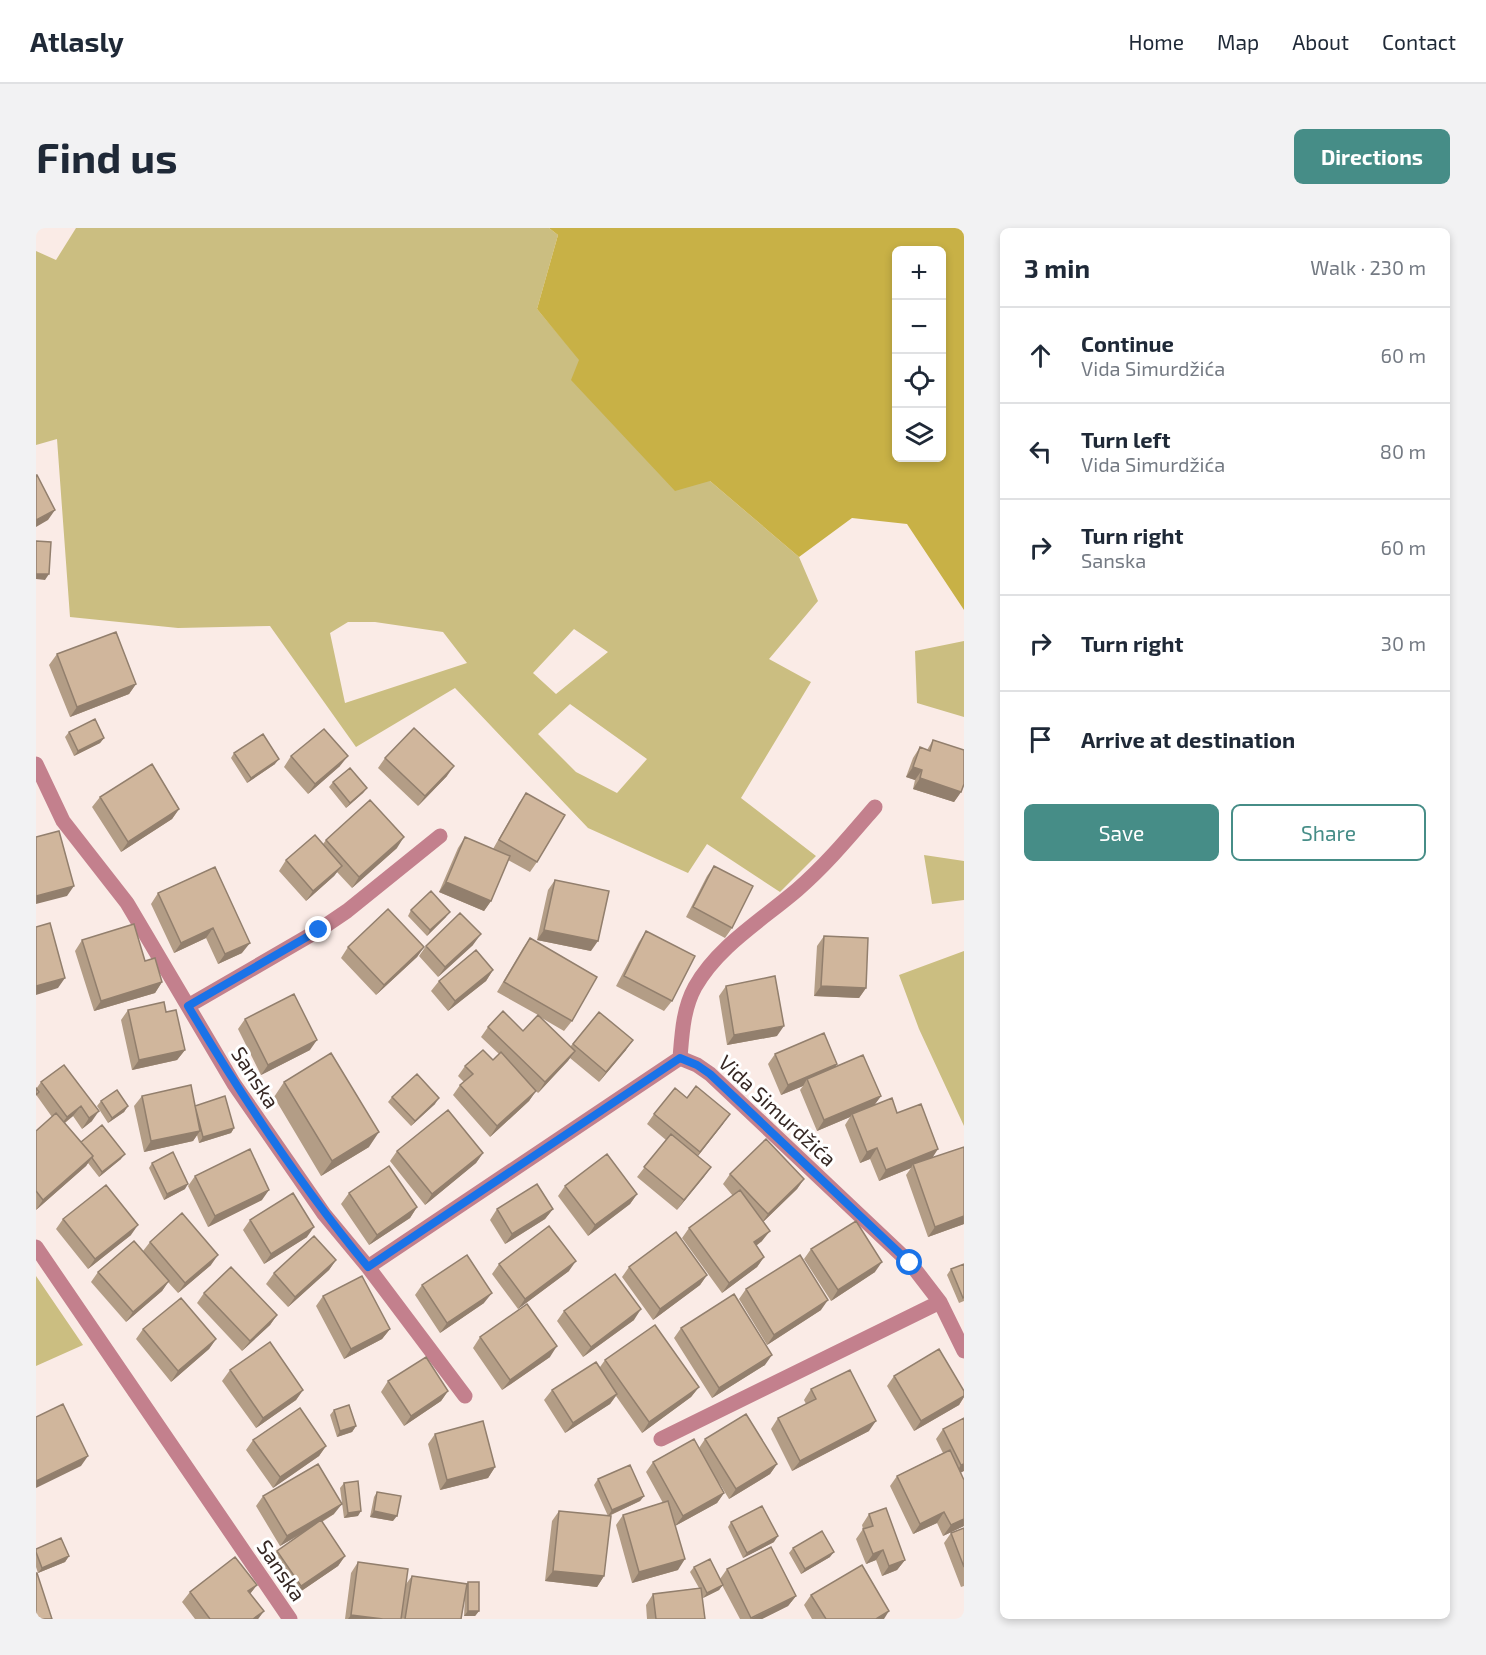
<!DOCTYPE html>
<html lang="en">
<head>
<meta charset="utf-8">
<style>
	body { margin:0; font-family:"Exo 2",sans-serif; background:#f2f2f3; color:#1f2937 }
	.controls { position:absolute; right:18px; top:18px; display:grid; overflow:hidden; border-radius:9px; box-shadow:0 3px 9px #0003 }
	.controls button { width:54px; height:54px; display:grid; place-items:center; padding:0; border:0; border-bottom:2px solid #e0e1e3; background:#fff; color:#1f2937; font:30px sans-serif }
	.stop { position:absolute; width:18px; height:18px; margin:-14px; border:4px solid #1a73e8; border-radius:50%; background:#fff }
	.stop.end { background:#1a73e8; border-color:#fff; box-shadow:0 2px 6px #0008 }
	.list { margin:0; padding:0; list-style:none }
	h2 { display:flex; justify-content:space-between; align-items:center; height:78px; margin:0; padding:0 24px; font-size:26px }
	h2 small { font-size:20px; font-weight:400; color:#747a83 }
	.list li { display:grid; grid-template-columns:39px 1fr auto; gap:18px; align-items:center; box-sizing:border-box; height:96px; padding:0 24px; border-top:2px solid #e0e1e3 }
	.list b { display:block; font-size:22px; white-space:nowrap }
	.list p { margin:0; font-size:20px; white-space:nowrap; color:#747a83 }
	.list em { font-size:20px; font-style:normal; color:#747a83 }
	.actions { display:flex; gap:12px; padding:18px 24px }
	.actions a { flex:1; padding:14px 0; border:2px solid #468d87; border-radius:9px; text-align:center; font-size:21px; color:#468d87 }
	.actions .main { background:#468d87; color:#fff }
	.icon { flex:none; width:33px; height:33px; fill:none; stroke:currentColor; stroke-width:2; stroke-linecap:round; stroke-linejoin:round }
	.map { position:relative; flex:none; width:928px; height:1391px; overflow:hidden; border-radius:9px }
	header { display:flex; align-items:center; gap:36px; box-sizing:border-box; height:84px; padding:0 30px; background:#fff; border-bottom:2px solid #e0e1e3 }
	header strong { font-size:28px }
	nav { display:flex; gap:33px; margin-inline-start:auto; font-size:21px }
	.intro { display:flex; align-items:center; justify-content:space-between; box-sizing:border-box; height:144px; padding:0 36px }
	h1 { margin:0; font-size:42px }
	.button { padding:15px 27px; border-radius:9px; background:#468d87; color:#fff; font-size:21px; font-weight:700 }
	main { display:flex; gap:36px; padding:0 36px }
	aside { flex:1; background:#fff; border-radius:9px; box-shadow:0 3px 9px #0003 }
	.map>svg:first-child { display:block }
	.green { fill:#cbbe81; fill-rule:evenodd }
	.forest { fill:#c8b146; fill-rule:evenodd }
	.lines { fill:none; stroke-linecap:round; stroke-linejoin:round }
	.minor { stroke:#c3808d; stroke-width:15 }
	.wall { fill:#b39d86 }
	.shaded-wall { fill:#927f6d }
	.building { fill:#d0b69c; stroke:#927f6d; stroke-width:1.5 }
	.route { stroke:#1a73e8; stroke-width:8 }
	.labels { text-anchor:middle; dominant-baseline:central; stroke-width:6; stroke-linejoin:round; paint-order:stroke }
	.street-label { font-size:21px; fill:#352723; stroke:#fff }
</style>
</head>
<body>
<header>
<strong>Atlasly</strong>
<nav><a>Home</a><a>Map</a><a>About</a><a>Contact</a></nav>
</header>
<div class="intro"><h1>Find us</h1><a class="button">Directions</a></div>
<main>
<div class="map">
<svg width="928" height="1391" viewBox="0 0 928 1391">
	<rect width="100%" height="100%" fill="#faebe6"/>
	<!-- green -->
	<path class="green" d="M40,0H513L522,7L501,81L544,132L674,253L763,329L782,373L733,431L775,454L705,570L780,628L744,664L671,616L652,645L552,600L419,460L320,519L234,398L142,400L34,389L21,211L0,217V23L20,32ZM312,394H339L407,404L431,435L309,475L294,405ZM538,401L572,424L520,466L497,445ZM534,476L611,531L581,565L540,544L502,506Z
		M928,413V489L881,475L879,423Z
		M888,627L928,633V672L896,676Z
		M928,723V898L883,801L863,747Z
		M0,1048L47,1117L0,1138Z"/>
	<!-- forest -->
	<path class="forest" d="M513,0H928V382L871,296L816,290L763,329L674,253L639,263L535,152L543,132L501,81L522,7ZM860,22H906V230H860Z"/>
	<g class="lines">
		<!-- minor -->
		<path class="minor" d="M0,536L27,593L91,675L198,856L288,986L332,1039L429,1168
			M152,778L283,702L311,683L404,608
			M644,830C646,806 647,781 659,759C682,718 726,692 761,662C790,637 814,608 839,579
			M0,1019L254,1391
			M332,1039L644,830L661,837L674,846L874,1035L904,1074L928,1123
			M625,1211L904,1074"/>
	</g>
	<!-- wall -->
	<path class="wall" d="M21,426L100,456L93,466L34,489L13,437Z
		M33,504L68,510L64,515L38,528L29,509Z
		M897,512L925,564L918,574L877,561L879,552L870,549L877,530L884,519L891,522Z
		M198,525L239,536L211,555L195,530Z
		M255,528L304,538L272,566L248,539Z
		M349,530L411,548L382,578L342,540Z
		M297,554L331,560L327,565L310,580L293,559Z
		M490,565L501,634L494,644L472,632L455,673L448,683L403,664L422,620L429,609L457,621L483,575Z
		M64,569L143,581L136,591L85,624L56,579Z
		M290,612L361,620L316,660L301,644L298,648L270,673L243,643L250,632L287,616Z
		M678,638L696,700L689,710L650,689L671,648Z
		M179,639L206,725L182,736L170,710L138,725L115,676L122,665Z
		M519,652L555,723L501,712L512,662Z
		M375,682L410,689L391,708L372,688Z
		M610,703L636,773L628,783L580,758L603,714Z
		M788,708L830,760L823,770L778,768L781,718Z
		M494,710L536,793L528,803L504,789L534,819L563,784L590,822L563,854L534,830L502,865L500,863L493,873L454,909L417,867L424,857L428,854L422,848L429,838L457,832L463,826L445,809L452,799L487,803L502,787L461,764L487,720Z
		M46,712L109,733L126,754L119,765L58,783L39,723Z
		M437,717L402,749L383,728L390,718Z
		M312,719H388L381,729L340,767L305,730Z
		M457,742L450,753L412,783L395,763L403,753Z
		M690,758L741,808L691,817L683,768Z
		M92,782L130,784L149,822L141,832L96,842L85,792Z
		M209,791L274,822L225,847L202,801Z
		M739,826L798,840L845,868L838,877L861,885L896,930L928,996L892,1009L870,947L875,940L843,953L834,931L824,935L809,897L814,889L781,903L764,862L767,858L745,867L732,836Z
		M28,837L56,893L46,901L37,888L29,895L45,914L85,931L63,949L52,935L50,938L0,982V903L16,889L1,868L0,861L5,854Z
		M248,854L333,919L285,948L238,869Z
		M106,868L159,878L198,900L195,905L163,915L161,907L157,913L108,924L98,878Z
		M356,869L399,876L375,898L352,874Z
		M65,873L92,878L88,884L72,895L61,878Z
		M618,886L687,896L662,928L675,939L641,982L601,949L630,912L611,896Z
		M361,923L447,925L440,935L389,977L354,933Z
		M116,935L149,961L128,972L113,940Z
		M694,946L768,951L761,961L727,994L726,1013L720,1018L728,1029L721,1039L686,1065L646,1010L653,1000L697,968L687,956Z
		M159,948L226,972L172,999L152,958Z
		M529,958L601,966L594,976L552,1008L522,968Z
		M313,965L381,979L374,990L333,1017L305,976Z
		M461,981H517L509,991L469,1016L454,992Z
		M27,991L95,1007L52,1041L20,1001Z
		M214,992L271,1009L228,1036L207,1002Z
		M114,1014L175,1037L142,1065L132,1054L126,1063L90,1094L55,1054L62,1044L107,1023Z
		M775,1021L839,1044L795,1073L768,1031Z
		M300,1032L293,1042L252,1079L230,1056L238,1045Z
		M463,1036L533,1043L482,1081L456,1046Z
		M928,1036V1073L923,1075L911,1047L915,1041Z
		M593,1039L671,1047L664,1057L617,1092L586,1049Z
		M386,1057L448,1075L404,1105L379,1067Z
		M710,1061L785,1082L731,1117L703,1071Z
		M168,1065L241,1087L234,1097L206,1123L161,1075Z
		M287,1068L354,1101L346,1111L308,1131L280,1078Z
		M528,1083L598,1092L547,1129L521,1093Z
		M645,1100L729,1137L676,1170L638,1110Z
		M107,1101L180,1111L173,1121L135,1154L100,1111Z
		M444,1109L514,1129L466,1162L437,1120Z
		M569,1132L663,1159L655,1169L606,1205L580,1168L574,1176L529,1205L508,1172L516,1162L564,1139Z
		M194,1142L267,1162L260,1172L220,1200L186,1153Z
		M858,1148L928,1163V1169L923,1177L878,1203L851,1158Z
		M352,1153L412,1163L405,1173L368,1198L345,1164Z
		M775,1161L833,1203L756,1243L735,1201L742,1190L770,1176L768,1172Z
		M298,1182L320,1198L316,1204L301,1209L294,1187Z
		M907,1201L928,1243L924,1244L928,1252V1298L907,1308L901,1295L877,1306L854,1258L861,1248L907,1225L900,1211Z
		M399,1206L459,1239L452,1250L404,1262L392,1216Z
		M669,1211L741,1236L734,1246L693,1271L682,1253L688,1265L681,1275L639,1298L642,1342L596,1355L580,1297L587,1287L627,1275L610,1244L617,1234L663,1220Z
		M217,1212L290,1218L283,1228L237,1260L210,1222Z
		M562,1251L608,1268L604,1273L573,1288L568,1348L561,1359L509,1353L516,1293L523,1283L572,1288L558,1257Z
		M308,1255L322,1288L308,1290L304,1260Z
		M341,1264L357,1293L334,1289L338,1269Z
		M227,1268L298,1286L286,1294L309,1328L302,1338L258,1368L234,1333L241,1323L269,1304L244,1318L220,1278Z
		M833,1286L869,1332L861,1342L846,1348L840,1332L830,1336L820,1311L827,1301L826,1297Z
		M695,1294L738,1314L707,1330L692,1299Z
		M928,1300V1358L925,1359L908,1315L915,1305Z
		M757,1320L794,1329L765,1346L753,1325Z
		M0,1321L33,1328L29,1334L2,1345L0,1339Z
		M322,1334L370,1356L376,1348L430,1357L432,1354L443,1383L439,1388H428L429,1369L425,1391H309L315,1345Z
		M658,1339L684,1351L691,1341L760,1368L752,1378L726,1391H704L686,1357L683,1362L667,1370L666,1368L669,1391H611L610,1377L617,1366L663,1360L654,1344Z
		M221,1357L214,1366L228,1383L222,1391H159L146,1374L154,1364Z
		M775,1367L848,1391H776L768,1377Z"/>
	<!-- shaded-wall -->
	<path class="shaded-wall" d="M19,282L12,292L0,299V292Z
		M0,346H13L9,352L0,351Z
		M100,456L93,466L34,489L41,479Z
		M68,510L64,515L38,528L42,523Z
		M312,528L304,538L272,566L279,556Z
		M243,531L239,536L211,555L215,550Z
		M418,538L411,548L382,578L389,568Z
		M877,539L886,542L879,552L870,549Z
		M884,550L925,564L918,574L877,561Z
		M331,560L327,565L310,580L314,575Z
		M143,581L136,591L85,624L92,614Z
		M368,609L361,620L316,660L323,649Z
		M306,638L298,648L270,673L277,663Z
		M410,654L455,673L448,683L403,664Z
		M38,658L31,668L0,676V668Z
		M414,684L410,689L391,708L394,702Z
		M177,700L170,710L138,725L145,715Z
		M508,702L562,713L555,723L501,712Z
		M445,706L437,717L402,749L409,739Z
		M214,715L206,725L182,736L189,726Z
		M388,719L381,729L340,767L348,757Z
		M457,742L450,753L412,783L419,773Z
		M29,750L22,760L0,767V758Z
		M126,754L119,765L58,783L65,773Z
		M785,758L830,760L823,770L778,768Z
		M748,798L741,808L691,817L698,807Z
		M281,812L274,822L225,847L232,837Z
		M597,812L590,822L563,854L570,844Z
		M149,822L141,832L96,842L103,832Z
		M539,823L532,833L502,865L509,854Z
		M801,836L794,846L771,851L767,858L745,867L752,857Z
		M500,863L493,873L454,909L461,898Z
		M845,868L837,879L816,886L814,889L781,903L788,892Z
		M403,870L399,876L375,898L379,893Z
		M45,878L37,888L23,899L31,889Z
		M92,878L88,884L72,895L76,890Z
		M63,883L56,893L46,901L53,890Z
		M694,886L687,896L657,934L664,924Z
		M198,900L195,905L163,915L167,909Z
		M164,903L157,913L108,924L115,913Z
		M343,904L333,919L285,948L296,933Z
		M841,920L834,931L824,935L831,924Z
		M902,921L895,932L877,936L875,940L843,953L850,942Z
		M447,925L440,935L389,977L396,966Z
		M89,926L85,931L63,949L66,944Z
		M57,928L50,938L0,982L7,972Z
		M675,939L668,949L641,982L648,972Z
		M768,951L761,961L725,996L732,986Z
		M152,956L149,961L128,972L131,966Z
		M233,962L226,972L172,999L179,988Z
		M601,966L594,976L552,1008L559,997Z
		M381,979L374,990L333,1017L341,1007Z
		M517,981L509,991L469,1016L476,1006Z
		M928,988V996L892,1009L899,999Z
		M102,997L95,1007L52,1041L59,1031Z
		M278,999L271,1009L228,1036L235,1026Z
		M734,1003L726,1013L710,1025L718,1014Z
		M182,1027L175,1037L142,1065L149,1055Z
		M728,1029L721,1039L686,1065L693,1055Z
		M300,1032L293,1042L252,1079L259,1069Z
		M540,1033L533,1043L482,1081L489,1071Z
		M846,1034L839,1044L795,1073L802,1062Z
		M671,1047L664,1057L617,1092L624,1081Z
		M133,1053L126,1063L90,1094L97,1084Z
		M456,1065L448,1075L404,1105L411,1095Z
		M792,1072L785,1082L731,1117L738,1107Z
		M605,1081L598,1092L547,1129L555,1119Z
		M241,1087L234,1097L206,1123L214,1113Z
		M354,1101L346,1111L308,1131L315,1121Z
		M180,1111L173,1121L135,1154L142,1143Z
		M521,1118L514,1129L466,1162L474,1152Z
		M736,1127L729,1137L676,1170L683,1160Z
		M663,1159L655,1169L606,1205L613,1194Z
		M267,1162L260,1172L220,1200L227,1190Z
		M412,1163L405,1173L368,1198L375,1188Z
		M581,1166L574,1176L529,1205L537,1195Z
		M928,1168V1169L923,1177L878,1203L885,1193Z
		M840,1193L833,1203L756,1243L764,1233Z
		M320,1198L316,1204L301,1209L304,1203Z
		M290,1218L283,1228L237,1260L244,1249Z
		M52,1228L45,1238L0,1260V1253Z
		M741,1236L734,1246L693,1271L700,1261Z
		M928,1236V1243L918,1248L925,1237Z
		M459,1239L452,1250L404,1262L411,1252Z
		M688,1265L681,1275L639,1298L647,1288Z
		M608,1268L604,1273L572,1288L576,1282Z
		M306,1276L298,1286L244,1318L251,1308Z
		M325,1283L322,1288L308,1290L312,1285Z
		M338,1283L361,1288L357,1293L334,1289Z
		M908,1284L901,1295L877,1306L884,1296Z
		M928,1291V1298L907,1308L915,1297Z
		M742,1308L738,1314L707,1330L711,1325Z
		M847,1322L840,1332L830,1336L837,1326Z
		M798,1324L794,1329L765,1346L769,1341Z
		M33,1328L29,1334L2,1345L6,1340Z
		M309,1328L302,1338L258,1368L265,1358Z
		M649,1331L642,1342L596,1355L603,1344Z
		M869,1332L861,1342L846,1348L853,1338Z
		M517,1343L568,1348L561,1359L509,1353Z
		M221,1357L213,1367L212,1363Z
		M687,1357L683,1362L667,1370L671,1365Z
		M760,1368L752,1378L726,1391H715Z
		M228,1383L222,1391H217Z
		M432,1383H443L439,1388H428Z
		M853,1383L848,1391H840Z
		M315,1387L347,1391H312Z"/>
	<!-- building -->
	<path class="building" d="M0,247H1L19,282L0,292Z
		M0,313L15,314L13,346H0Z
		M80,404L100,456L41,479L21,426Z
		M59,491L68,510L42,523L33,504Z
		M378,500L418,538L389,568L349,530Z
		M288,501L312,528L279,556L255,528Z
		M227,506L243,531L215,550L198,525Z
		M897,512L928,522V556L925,564L884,550L886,542L877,539L884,519L894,523Z
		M116,536L143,581L92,614L64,569Z
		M314,540L331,560L314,575L297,554Z
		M490,565L529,587L501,634L463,612Z
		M334,572L368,609L323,649L290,612Z
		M23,603L38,658L0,668V609Z
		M279,607L306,638L277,663L250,632Z
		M429,609L474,628L455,673L410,654Z
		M678,638L717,658L696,700L657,679Z
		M179,639L214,715L189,726L177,700L145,715L122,665Z
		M519,652L573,663L562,713L508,702Z
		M395,663L414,684L394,702L375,682Z
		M352,681L388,719L348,757L312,719Z
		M424,685L445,706L409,739L390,718Z
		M14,695L29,750L0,758V699Z
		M98,696L109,733L119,730L126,754L65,773L46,712Z
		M610,703L659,728L636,773L588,748Z
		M788,708L832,710L830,760L785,758Z
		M494,710L561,749L536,793L468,754Z
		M440,722L457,742L419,773L403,753Z
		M739,748L748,798L698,807L690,758Z
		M258,766L281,812L232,837L209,791Z
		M128,774L130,784L140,782L149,822L103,832L92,782Z
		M467,783L487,803L502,787L539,823L509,854L452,799Z
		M563,784L597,812L570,844L537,816Z
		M788,805L801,836L752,857L739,826Z
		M447,822L457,832L465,824L500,863L461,898L424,857L437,846L429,838Z
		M295,825L343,904L296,933L248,854Z
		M827,827L845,868L788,892L771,851Z
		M28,837L63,883L53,890L45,878L31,889L5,854Z
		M381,846L403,870L379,893L356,869Z
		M155,857L164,903L115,913L106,868Z
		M660,858L694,886L664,924L618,886L639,860L651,870Z
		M0,860L3,864L0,867Z
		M81,862L92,878L76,890L65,873Z
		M189,868L198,900L167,909L159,878Z
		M856,870L861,885L885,876L902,921L850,942L841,920L831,924L816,886Z
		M412,882L447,925L396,966L361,923Z
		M20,885L57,928L7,972L0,963V903Z
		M66,897L89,926L66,944L56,930L57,928L45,914Z
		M635,906L675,939L648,972L608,939Z
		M730,911L768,951L732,986L694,946Z
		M928,919V988L899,999L877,936Z
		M214,921L233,962L179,988L159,948Z
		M137,924L152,956L131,966L116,935Z
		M571,926L601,966L559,997L529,958Z
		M353,938L381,979L341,1007L313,965Z
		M501,956L517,981L476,1006L461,981Z
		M70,957L102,997L59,1031L27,991Z
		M704,962L734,1003L718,1014L728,1029L693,1055L653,1000Z
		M257,965L278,999L235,1026L214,992Z
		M146,985L182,1027L149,1055L114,1014Z
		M820,993L846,1034L802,1062L775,1021Z
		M513,998L540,1033L489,1071L463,1036Z
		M640,1004L671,1047L624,1081L593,1039Z
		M278,1008L300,1032L259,1069L238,1045Z
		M98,1013L133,1053L97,1084L62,1044Z
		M431,1027L456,1065L411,1095L386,1057Z
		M764,1027L792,1072L738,1107L710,1061Z
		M928,1036V1069L927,1070L915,1041Z
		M195,1039L241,1087L214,1113L168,1065Z
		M579,1046L605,1081L555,1119L528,1083Z
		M326,1048L354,1101L315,1121L287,1068Z
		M698,1066L736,1127L683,1160L645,1100Z
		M145,1070L180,1111L142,1143L107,1101Z
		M491,1076L521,1118L474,1152L444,1109Z
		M619,1097L663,1159L613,1194L569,1132Z
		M234,1114L267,1162L227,1190L194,1142Z
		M903,1121L928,1163V1168L885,1193L858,1148Z
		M390,1129L412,1163L375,1188L352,1153Z
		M560,1134L581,1166L537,1195L516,1162Z
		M814,1142L840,1193L764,1233L742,1190L780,1171L775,1161Z
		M27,1176L52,1228L0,1253V1189Z
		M313,1177L320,1198L304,1203L298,1182Z
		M264,1180L290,1218L244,1249L217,1212Z
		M710,1186L741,1236L700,1261L669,1211Z
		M928,1190V1236L925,1237L907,1201Z
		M447,1193L459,1239L411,1252L399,1206Z
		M658,1211L688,1265L647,1288L617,1234Z
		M914,1222L928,1252V1291L915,1297L908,1284L884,1296L861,1248Z
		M282,1236L306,1276L251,1308L227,1268Z
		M594,1237L608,1268L576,1282L562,1251Z
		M322,1253L325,1283L312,1285L308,1255Z
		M341,1264L365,1268L361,1288L338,1283Z
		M632,1273L649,1331L603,1344L587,1287Z
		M726,1278L742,1308L711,1325L695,1294Z
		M850,1280L869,1332L853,1338L847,1322L837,1326L827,1301L837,1298L833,1286Z
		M523,1283L575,1288L568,1348L517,1343Z
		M285,1292L309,1328L265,1358L241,1323Z
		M928,1300V1339L915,1305Z
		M786,1303L798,1324L769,1341L757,1320Z
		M25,1310L33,1328L6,1340L0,1324V1321Z
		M735,1319L760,1368L715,1390L691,1341Z
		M199,1329L221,1357L212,1363L228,1383L217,1391H174L154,1364Z
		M674,1331L687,1357L671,1365L658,1339Z
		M322,1334L372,1341L365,1391H347L315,1387Z
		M826,1337L853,1383L840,1391H790L775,1367Z
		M0,1345H1L16,1391H0Z
		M376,1348L431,1356L425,1391H369Z
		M432,1354H443V1383H432Z
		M665,1360L669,1391H620L617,1366Z"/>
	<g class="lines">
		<!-- route -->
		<path class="route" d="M283,702L152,778C206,869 264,957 332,1039L644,830L661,837L674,846L874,1035"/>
	</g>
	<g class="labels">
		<!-- street labels -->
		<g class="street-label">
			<text transform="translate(220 849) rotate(57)">Sanska</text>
			<text transform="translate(742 882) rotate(43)">Vida Simurdžića</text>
			<text transform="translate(246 1342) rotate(56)">Sanska</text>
		</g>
	</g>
</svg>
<div class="controls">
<button>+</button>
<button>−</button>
<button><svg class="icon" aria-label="locate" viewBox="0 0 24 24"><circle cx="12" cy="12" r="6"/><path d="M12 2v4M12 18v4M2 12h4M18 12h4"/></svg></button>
<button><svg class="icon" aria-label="layers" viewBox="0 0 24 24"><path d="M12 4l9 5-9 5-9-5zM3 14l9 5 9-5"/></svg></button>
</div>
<div class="stop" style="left:874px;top:1035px"></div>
<div class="stop end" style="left:283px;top:702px"></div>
</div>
<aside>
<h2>3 min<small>Walk · 230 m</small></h2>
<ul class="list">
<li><svg class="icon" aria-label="ahead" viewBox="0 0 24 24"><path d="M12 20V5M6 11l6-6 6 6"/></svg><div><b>Continue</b><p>Vida Simurdžića</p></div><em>60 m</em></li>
<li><svg class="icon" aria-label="left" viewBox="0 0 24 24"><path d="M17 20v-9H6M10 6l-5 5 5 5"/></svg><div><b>Turn left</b><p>Vida Simurdžića</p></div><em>80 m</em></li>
<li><svg class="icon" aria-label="right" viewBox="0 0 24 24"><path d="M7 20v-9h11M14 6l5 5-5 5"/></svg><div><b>Turn right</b><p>Sanska</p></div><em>60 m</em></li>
<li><svg class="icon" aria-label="right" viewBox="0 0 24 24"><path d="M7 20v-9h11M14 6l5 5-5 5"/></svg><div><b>Turn right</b></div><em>30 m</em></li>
<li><svg class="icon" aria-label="arrive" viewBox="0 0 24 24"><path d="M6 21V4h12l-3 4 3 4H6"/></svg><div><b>Arrive at destination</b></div></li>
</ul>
<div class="actions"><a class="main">Save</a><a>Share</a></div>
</aside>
</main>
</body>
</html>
